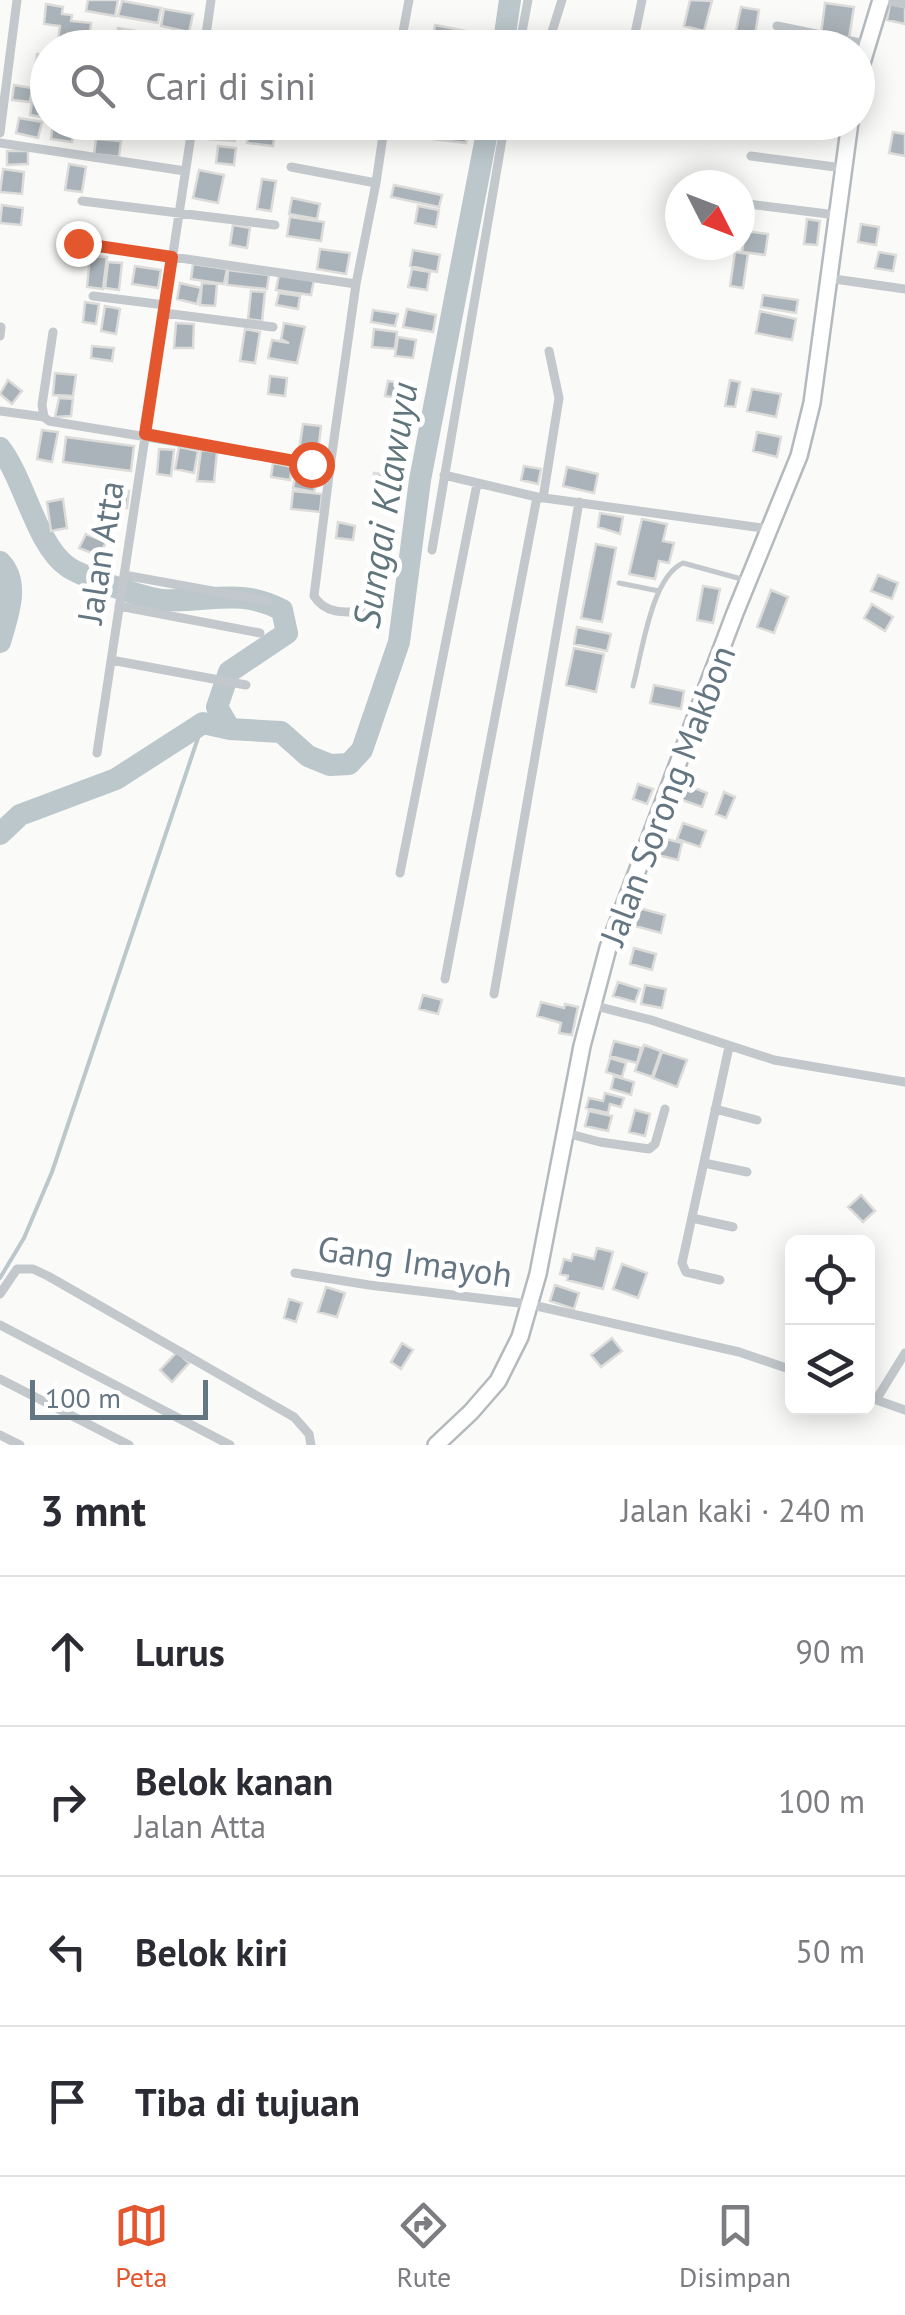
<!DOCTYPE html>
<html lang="id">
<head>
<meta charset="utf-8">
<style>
	body { margin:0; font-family:"PT Sans",sans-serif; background:#f2f2f3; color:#2b2b33 }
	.controls { position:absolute; right:30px; bottom:30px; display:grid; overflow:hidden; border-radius:15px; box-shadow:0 5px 25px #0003 }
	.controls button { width:90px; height:90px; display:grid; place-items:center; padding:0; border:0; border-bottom:2px solid #e1e1e2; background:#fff; color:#2b2b33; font:50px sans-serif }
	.compass { position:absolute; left:665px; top:170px; width:90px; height:90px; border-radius:50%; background:#fff; box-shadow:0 5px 25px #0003; rotate:132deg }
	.scale { position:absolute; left:30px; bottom:25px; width:178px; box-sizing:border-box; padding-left:10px; border:5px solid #657683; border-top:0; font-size:28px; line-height:35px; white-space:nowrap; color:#657683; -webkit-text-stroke:8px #fff; paint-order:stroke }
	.stop { position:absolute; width:30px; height:30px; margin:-22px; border:8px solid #e4572e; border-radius:50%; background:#fff }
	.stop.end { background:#e4572e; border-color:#fff; box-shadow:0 2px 10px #0008 }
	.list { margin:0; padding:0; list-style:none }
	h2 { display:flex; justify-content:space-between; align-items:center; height:130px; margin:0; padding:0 40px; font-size:42px }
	h2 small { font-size:32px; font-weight:400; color:#7c7c81 }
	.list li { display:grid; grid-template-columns:65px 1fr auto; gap:30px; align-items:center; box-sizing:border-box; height:150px; padding:0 40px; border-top:2px solid #e1e1e2 }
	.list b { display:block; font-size:38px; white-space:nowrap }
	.list p { margin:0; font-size:32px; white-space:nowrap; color:#7c7c81 }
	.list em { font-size:32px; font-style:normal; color:#7c7c81 }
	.icon { flex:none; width:55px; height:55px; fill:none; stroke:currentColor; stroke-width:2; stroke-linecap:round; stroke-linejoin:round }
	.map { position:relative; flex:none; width:905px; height:1445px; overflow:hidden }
	.search { position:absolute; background:#fff; box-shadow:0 5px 25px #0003; left:30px; right:30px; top:30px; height:110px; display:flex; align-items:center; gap:25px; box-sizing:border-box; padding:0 35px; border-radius:55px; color:#7c7c81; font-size:38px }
	.sheet { height:730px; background:#fff }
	nav { display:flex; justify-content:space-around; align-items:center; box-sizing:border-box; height:140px; border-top:2px solid #e1e1e2; background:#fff; font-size:28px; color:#7c7c81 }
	nav a { display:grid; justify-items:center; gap:5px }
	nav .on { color:#e4572e }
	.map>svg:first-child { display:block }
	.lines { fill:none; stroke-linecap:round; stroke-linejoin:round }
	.stream { stroke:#bbc7cb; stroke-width:4 }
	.river { stroke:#bbc7cb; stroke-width:22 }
	.building { fill:#aab3b9; stroke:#dcdcda; stroke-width:2.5 }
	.trunk-casing { stroke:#b4b9bd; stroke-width:20 }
	.service { stroke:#c3c8cc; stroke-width:5 }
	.minor { stroke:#c3c8cc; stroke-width:9 }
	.trunk { stroke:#fff; stroke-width:15 }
	.route { stroke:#e4572e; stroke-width:12 }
	.labels { text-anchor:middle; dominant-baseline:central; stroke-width:10; stroke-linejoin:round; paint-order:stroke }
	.street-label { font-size:35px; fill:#657683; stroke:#fff }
	.water-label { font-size:38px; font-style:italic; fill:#60757c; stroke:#fff }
</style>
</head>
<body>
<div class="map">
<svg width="905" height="1445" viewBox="0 0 905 1445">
	<rect width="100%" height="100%" fill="#fafaf8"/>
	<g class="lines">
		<!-- stream -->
		<path class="stream" d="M0,1278L24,1238L52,1172L203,723"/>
		<!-- river -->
		<path class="river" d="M503,48L510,0
			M0,448C25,480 36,545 68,567C81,576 146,599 162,600C206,603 240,587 282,610L287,633L229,672L217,707L230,729L281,732L308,756L330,765L349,764L362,750L399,642L420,480L489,122
			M0,562C21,583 7,617 0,642
			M0,834L20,815L116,779L203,723L230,729"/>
	</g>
	<!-- building -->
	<path class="building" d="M88,0H118L115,16L86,11Z
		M690,0L712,1L704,31L684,26Z
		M122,1L161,8L158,23L118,16Z
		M825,3L854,7L849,38L821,34Z
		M46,4L63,7L62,14L72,15L71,21L91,23L88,48L57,46L60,26L44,24Z
		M890,4L905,7V24L887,20Z
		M741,7L759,10L755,35L736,31Z
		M164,9L193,14L189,32L161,26Z
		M435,25L486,35L483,48L431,46Z
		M118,28L172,37L170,48H114Z
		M372,32L393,38L390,48H368Z
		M37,54L48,55V79L34,78Z
		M14,85L32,88L30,102L12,100Z
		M33,95L46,97L43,117L30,115Z
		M19,118L42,122L38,138L16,133Z
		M141,122H169L166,137L139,131Z
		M409,122H469L466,143L407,136Z
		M53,123L74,126L72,142L51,139Z
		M210,125L236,128L235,141L208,139Z
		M249,130L275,134L273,146L247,143Z
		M893,132L905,134V156L889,153Z
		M96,139L121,141L119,157L94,154Z
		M218,146L236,148L234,165L216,163Z
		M7,151H28V164L7,165Z
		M69,164L86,167L82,192L65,190Z
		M3,169L24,172L22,194L0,192Z
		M199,170L224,175L218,203L193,198Z
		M262,179L276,181L271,211L257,209Z
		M394,185L442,195L439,207L391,197Z
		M292,198L320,204L317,219L289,214Z
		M2,205L23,208L21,225L0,223Z
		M418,206L439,210L436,227L415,223Z
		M290,217L324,222L321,241L287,236Z
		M807,219L820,221L817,245L804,244Z
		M861,224L879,227L876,245L858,242Z
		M233,225L250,228L247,248L230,245Z
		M745,231L768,234L765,255L742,252Z
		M320,249L350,253L346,274L317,269Z
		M413,250L440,255L437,272L410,266Z
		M735,252L748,254L743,288L730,286Z
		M879,252L896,255L893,271L875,268Z
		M90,256L107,257L103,289L87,287Z
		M108,262L122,263L119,290L105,288Z
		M193,264L227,269L224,284L191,279Z
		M135,266L161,270L158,288L132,284Z
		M412,269L430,272L427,290L408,287Z
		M228,270L269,275L267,289L227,285Z
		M279,274L314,280L311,295L276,290Z
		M180,283L201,288L197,304L177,299Z
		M202,283L217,284L215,306L200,305Z
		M251,291L265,292L262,321L248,319Z
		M279,293L300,296L298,309L276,305Z
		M763,295L798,300L796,313L761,307Z
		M85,302L99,304L96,324L83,322Z
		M105,306L120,309L116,334L101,331Z
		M407,309L436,315L433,332L403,327Z
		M373,310L398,314L395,326L371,322Z
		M760,311L796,319L792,340L756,333Z
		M176,323L194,324L193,348H174Z
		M284,323L305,327L297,363L268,358L272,340L289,343L281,339Z
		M245,329L260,332L255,363L240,361Z
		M374,329L397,332L395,349L372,347Z
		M398,337L416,340L413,358L395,356Z
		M92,346L114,348L112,361L91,358Z
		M55,373L76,375L73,396L53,395Z
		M270,376L287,378L285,396L268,394Z
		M8,380L22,391L12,404L0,394Z
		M730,380L740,382L735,407L725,406Z
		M388,381L407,384L405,399L385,396Z
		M752,389L781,394L776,417L747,411Z
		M59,398L73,399L71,416L55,417Z
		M303,424L321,426L318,452L299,450Z
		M42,430L58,432L52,462L37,459Z
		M757,432L781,437L777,457L753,451Z
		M66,437L134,446L131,471L63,462Z
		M179,447L198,451L194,473L175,469Z
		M159,449L174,450L171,476L157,474Z
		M201,450L217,452L214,482L197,481Z
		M273,463L292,467L290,480L271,477Z
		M524,466L541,469L538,484L521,480Z
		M567,467L598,474L594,493L563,486Z
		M296,473L318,478L314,492L293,488Z
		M374,473L393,476L390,491L372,488Z
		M105,489L129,491L127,508L118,507L117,516L101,514Z
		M293,491L322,494L320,512L291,509Z
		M63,499L67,528L51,531L47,502Z
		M600,513L623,517L620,534L598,527Z
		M642,519L667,524L663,541L674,543L669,563L659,561L655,579L629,574Z
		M338,522L355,526L353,540L336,538Z
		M86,534L106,542L99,556L79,548Z
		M596,544L616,548L602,622L581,618Z
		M878,575L898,583L892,599L871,591Z
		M703,586L720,589L713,623L697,620Z
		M771,590L788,597L774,633L757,627Z
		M872,604L893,617L885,631L864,618Z
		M577,627L611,634L607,651L574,644Z
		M574,648L604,654L596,692L566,685Z
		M654,685L684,691L681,709L650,703Z
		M638,784L653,789L647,804L633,799Z
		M687,785L707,793L702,807L682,800Z
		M724,792L735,797L726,818L716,814Z
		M683,823L706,831L700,847L677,839Z
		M662,838L682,843L678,860L658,855Z
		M639,908L665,915L661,933L635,926Z
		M634,948L656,954L652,970L630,964Z
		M618,982L640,989L635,1002L613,996Z
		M645,985L666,989L662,1008L641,1004Z
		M423,995L442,1000L438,1014L419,1009Z
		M541,1002L564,1008L565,1004L578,1007L572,1035L559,1033L561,1023L537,1016Z
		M614,1041L641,1048L637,1063L610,1056Z
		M644,1045L661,1051L652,1077L635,1071Z
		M662,1052L687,1060L677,1087L653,1078Z
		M610,1058L626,1063L622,1077L606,1072Z
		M614,1076L634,1082L631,1095L611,1089Z
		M605,1093L624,1098L621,1107L610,1104L608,1113L586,1108L589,1098L603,1101Z
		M635,1110L650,1114L645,1136L629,1132Z
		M589,1111L612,1116L608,1131L585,1126Z
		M861,1195L875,1211L863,1222L848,1207Z
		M597,1248L613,1252L603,1289L567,1280L568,1276L560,1274L564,1259L571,1261L573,1254L594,1259Z
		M622,1264L647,1273L638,1298L613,1289Z
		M555,1285L579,1293L574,1309L550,1301Z
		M326,1287L345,1293L337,1317L318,1312Z
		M289,1299L302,1303L296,1322L284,1318Z
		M612,1338L622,1351L601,1367L591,1355Z
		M402,1343L413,1350L401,1369L391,1362Z
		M177,1352L189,1363L172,1382L160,1370Z"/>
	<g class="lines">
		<defs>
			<path id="trunk" d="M858,76L881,0
				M436,1445L471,1412L498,1381L520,1337L538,1274L582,1046L608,948L735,613L799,456L812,403L850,122"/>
		</defs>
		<!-- trunk casing -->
		<use href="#trunk" class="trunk-casing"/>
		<!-- service -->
		<path class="service" d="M619,583L659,591
			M633,686C642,654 651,577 683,563L745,580"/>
		<!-- minor -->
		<path class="minor" d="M884,0L905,4
			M777,26L865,44
			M550,38L562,0
			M204,48L211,0
			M400,48L409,0
			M519,48L528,0
			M632,48L642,0
			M294,122L383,135
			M824,122L849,126
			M615,126L616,122
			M0,133L17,0
			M0,143L185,171
			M751,156L843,168
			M291,167L376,183L385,122
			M82,201L275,225
			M740,203L836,215
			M78,243L356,284
			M827,278L905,289
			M93,296L165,305
			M164,313L273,327
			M53,332L42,405L44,417L49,421L330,467L314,596C326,616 349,612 369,611L376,568
			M0,336L1,327
			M0,411L44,417
			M330,467L356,284L376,183
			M444,475L537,497L770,529
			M543,498L559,398L549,351
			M432,550L505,122
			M124,575L268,601
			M119,606L260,633
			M111,660L246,685
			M97,753L193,122
			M400,873L477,484
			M445,979L537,497
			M494,994L579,502
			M592,1005L651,1020L774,1060L905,1082
			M715,1109L757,1120
			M566,1133L600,1142L649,1149L655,1144L665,1109
			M704,1163L747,1172
			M692,1218L733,1227
			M295,1273L369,1285L528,1304L739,1352L792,1370
			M720,1280L686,1272L682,1263L729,1047
			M0,1294L17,1269H33L48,1276L294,1417L309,1434L311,1445
			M0,1325L230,1445
			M0,1379L129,1445
			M868,1397L905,1410
			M876,1400L905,1353
			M0,1435L20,1445"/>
		<!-- trunk -->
		<use href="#trunk" class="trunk"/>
	</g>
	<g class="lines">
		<!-- route -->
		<path class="route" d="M78,243L172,257L145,434L311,464"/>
	</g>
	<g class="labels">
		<!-- street labels -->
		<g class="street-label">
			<text transform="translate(100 552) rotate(-81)">Jalan Atta</text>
			<text transform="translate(667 795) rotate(-69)">Jalan Sorong Makbon</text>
			<text transform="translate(415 1261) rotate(8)">Gang Imayoh</text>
		</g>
		<!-- water labels -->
		<g class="water-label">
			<text transform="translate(384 505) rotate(-81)">Sungai Klawuyu</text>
		</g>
	</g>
</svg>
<div class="controls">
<button><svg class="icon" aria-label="locate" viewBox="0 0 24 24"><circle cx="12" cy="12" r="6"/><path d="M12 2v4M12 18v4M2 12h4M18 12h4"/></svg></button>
<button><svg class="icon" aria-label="layers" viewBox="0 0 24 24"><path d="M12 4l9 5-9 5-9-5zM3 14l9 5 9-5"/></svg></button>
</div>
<svg class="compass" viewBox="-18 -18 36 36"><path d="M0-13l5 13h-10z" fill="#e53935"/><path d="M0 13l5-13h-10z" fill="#7c7c81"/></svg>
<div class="scale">100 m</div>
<div class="stop" style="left:311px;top:464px"></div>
<div class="stop end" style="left:78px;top:243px"></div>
<div class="search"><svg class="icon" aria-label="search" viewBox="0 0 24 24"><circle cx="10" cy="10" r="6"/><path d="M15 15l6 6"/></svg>Cari di sini</div>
</div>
<section class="sheet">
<h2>3 mnt<small>Jalan kaki · 240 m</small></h2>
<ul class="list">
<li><svg class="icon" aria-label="ahead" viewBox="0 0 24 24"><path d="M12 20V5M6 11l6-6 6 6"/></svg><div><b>Lurus</b></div><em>90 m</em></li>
<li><svg class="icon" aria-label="right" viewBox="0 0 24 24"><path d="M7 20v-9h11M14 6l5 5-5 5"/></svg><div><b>Belok kanan</b><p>Jalan Atta</p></div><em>100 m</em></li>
<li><svg class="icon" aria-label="left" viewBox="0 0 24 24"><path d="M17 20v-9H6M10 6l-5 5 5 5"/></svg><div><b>Belok kiri</b></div><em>50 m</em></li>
<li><svg class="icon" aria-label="arrive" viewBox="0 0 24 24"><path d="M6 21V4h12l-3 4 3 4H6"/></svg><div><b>Tiba di tujuan</b></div></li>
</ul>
</section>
<nav>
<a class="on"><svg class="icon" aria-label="map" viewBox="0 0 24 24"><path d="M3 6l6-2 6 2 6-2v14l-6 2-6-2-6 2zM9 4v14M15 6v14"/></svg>Peta</a>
<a><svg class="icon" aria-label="directions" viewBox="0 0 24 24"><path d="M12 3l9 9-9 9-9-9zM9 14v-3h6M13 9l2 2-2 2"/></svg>Rute</a>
<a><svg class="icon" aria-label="saved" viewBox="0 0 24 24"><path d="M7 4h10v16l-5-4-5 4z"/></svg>Disimpan</a>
</nav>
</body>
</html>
